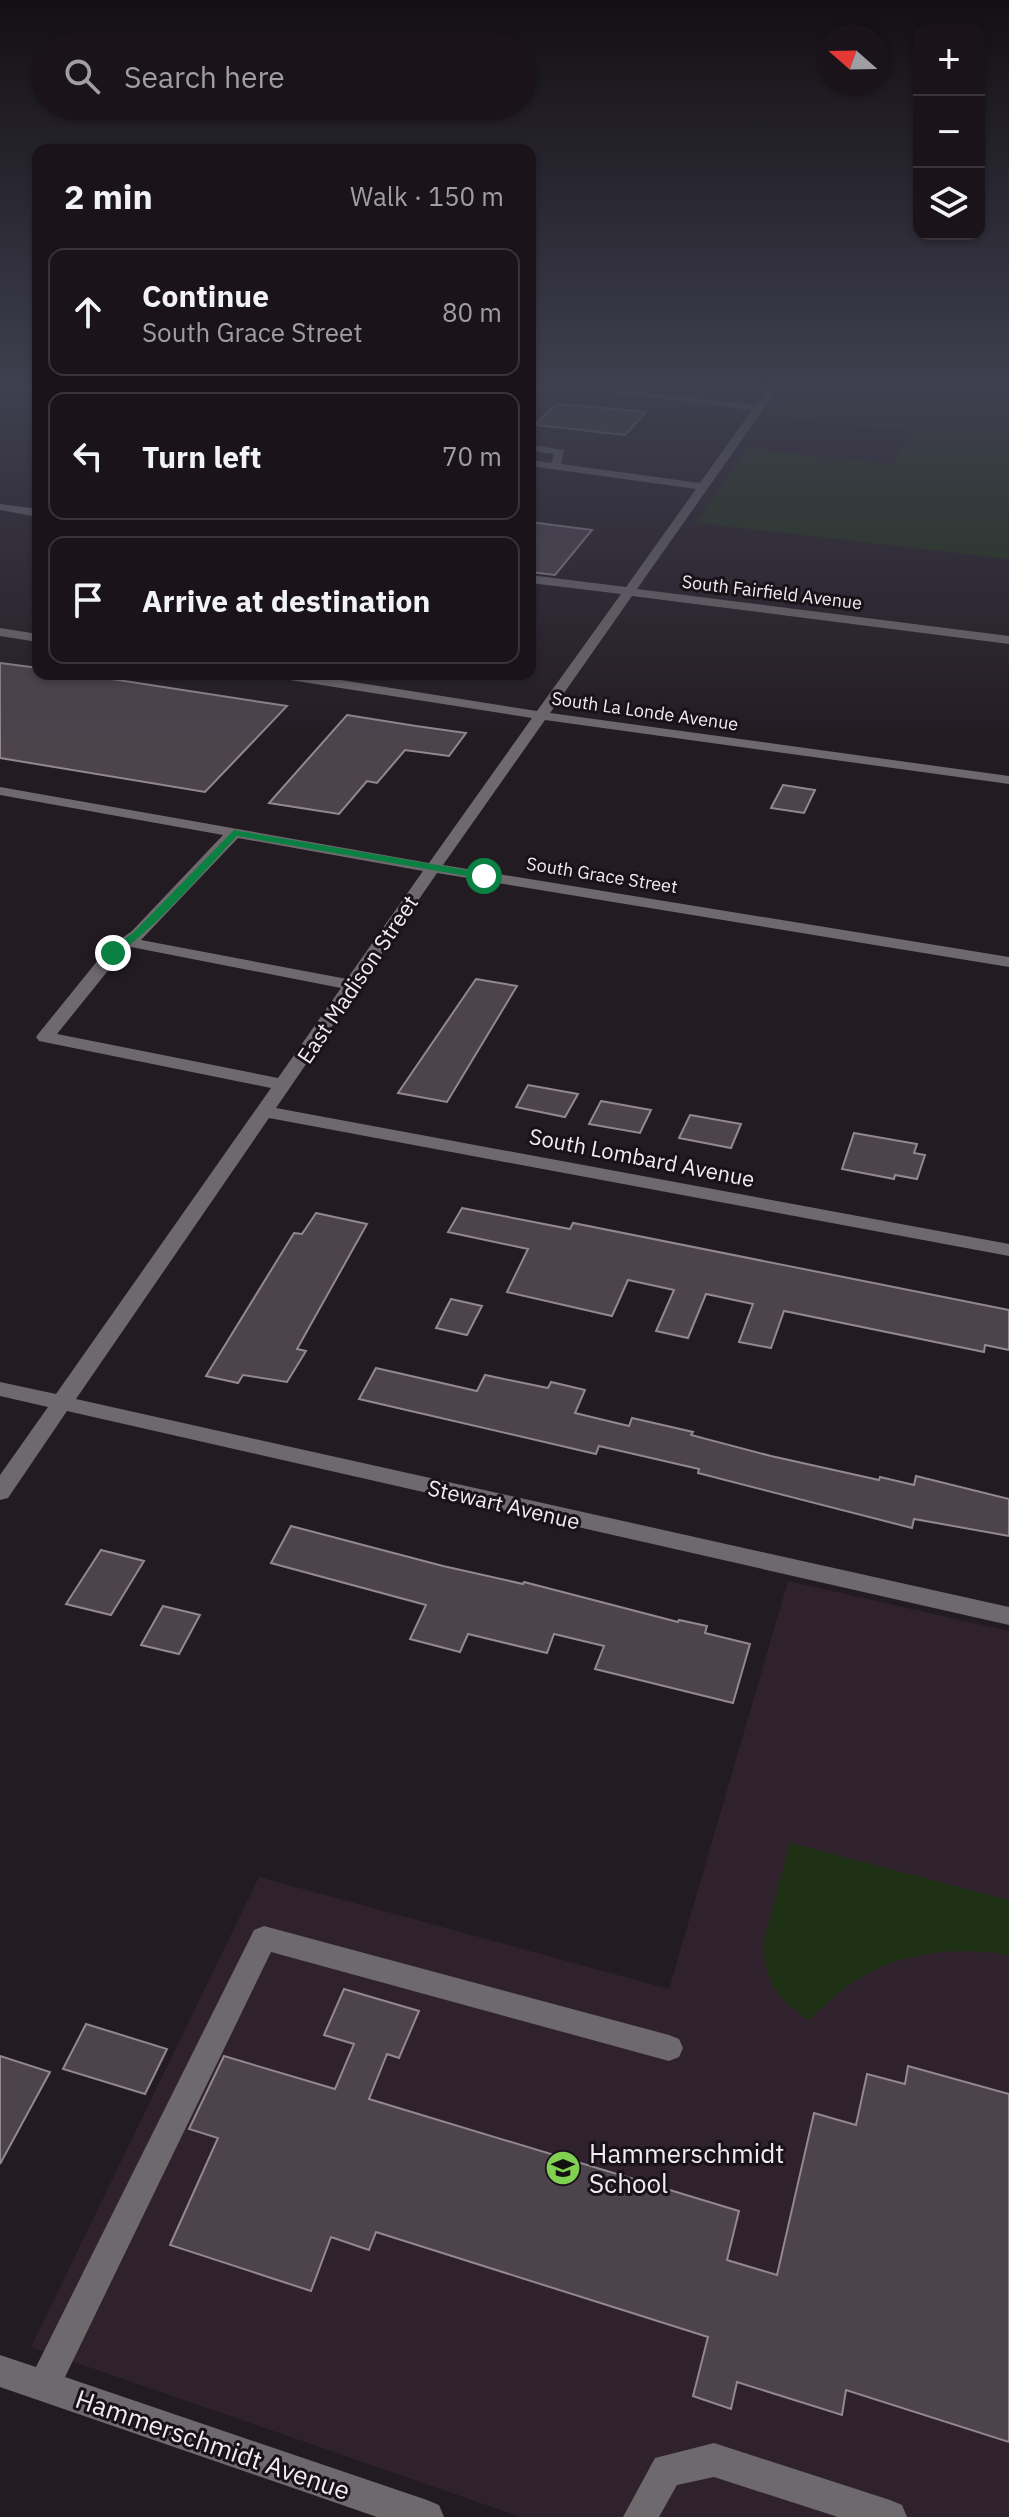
<!DOCTYPE html>
<html lang="en">
<head>
<meta charset="utf-8">
<style>
	body { margin:0; font-family:"IBM Plex Sans",sans-serif; background:#272127; color:#f1f3f6 }
	.controls { position:absolute; right:24px; top:24px; display:grid; overflow:hidden; border-radius:16px; box-shadow:0 2px 6px #0004 }
	.controls button { width:72px; height:72px; display:grid; place-items:center; padding:0; border:0; border-bottom:2px solid #383339; background:#1a141a; color:#f1f3f6; font:40px sans-serif }
	.compass { position:absolute; left:817px; top:24px; width:72px; height:72px; border-radius:50%; background:#1a141a; box-shadow:0 2px 6px #0004; rotate:290deg }
	.stop { position:absolute; width:24px; height:24px; margin:-18px; border:6px solid #0b8043; border-radius:50%; background:#fff }
	.stop.end { background:#0b8043; border-color:#fff; box-shadow:0 2px 8px #0008 }
	.list { margin:0; padding:0; list-style:none }
	h2 { display:flex; justify-content:space-between; align-items:center; height:104px; margin:0; padding:0 32px; font-size:34px }
	h2 small { font-size:26px; font-weight:400; color:#9f9ea2 }
	.list li { display:grid; grid-template-columns:52px 1fr auto; gap:24px; align-items:center; box-sizing:border-box; height:128px; margin:0 16px 16px; padding:0 16px; border:2px solid #383339; border-radius:16px }
	.list b { display:block; font-size:30px; white-space:nowrap }
	.list p { margin:0; font-size:26px; white-space:nowrap; color:#9f9ea2 }
	.list em { font-size:26px; font-style:normal; color:#9f9ea2 }
	.icon { flex:none; width:44px; height:44px; fill:none; stroke:currentColor; stroke-width:2; stroke-linecap:round; stroke-linejoin:round }
	.map { position:relative; flex:none; width:1009px; height:2517px; overflow:hidden }
	.search { position:absolute; background:#1a141a; box-shadow:0 2px 6px #0004; left:32px; top:32px; width:504px; height:88px; display:flex; align-items:center; gap:20px; box-sizing:border-box; padding:0 28px; border-radius:44px; color:#9f9ea2; font-size:30px }
	.panel { position:absolute; background:#1a141a; box-shadow:0 2px 6px #0004; left:32px; top:144px; width:504px; height:536px; border-radius:16px }
	.map>svg:first-child { display:block }
	.built { fill:#2f222d }
	.green { fill:#1e3114 }
	.building { fill:#4c434b; stroke:#938891; stroke-width:2 }
	.lines { fill:none; stroke-linecap:round; stroke-linejoin:round }
	.minor { fill:#6e696d; fill-rule:evenodd }
	.route { fill:#0b8043 }
	.labels { text-anchor:middle; dominant-baseline:central; stroke-width:6; stroke-linejoin:round; paint-order:stroke }
	.far-street-label { font-size:18px; fill:#f2ecf1; stroke:#1a1219 }
	.street-label { font-size:22px; fill:#f2ecf1; stroke:#1a1219 }
	.near-poi-label { font-size:26px; fill:#f2ecf1; stroke:#1a1219; text-anchor:start }
	.near-street-label { font-size:26px; fill:#f2ecf1; stroke:#1a1219 }
</style>
</head>
<body>
<div class="map">
<svg width="1009" height="2517" viewBox="0 0 1009 2517">
	<rect width="100%" height="100%" fill="#231b22"/>
	<!-- built -->
	<path class="built" d="M788,1581L1009,1631V2517H521L31,2347L259,1877L669,1989Z"/>
	<!-- green -->
	<path class="green" d="M787,390H1009V559L696,523L747,448L892,464L909,431L769,416Z
		M790,1843L1009,1900V1955C928,1943 866,1959 810,2020C778,2001 761,1978 764,1940Z"/>
	<!-- building -->
	<path class="building" d="M556,404L585,406L646,412L625,435L535,425Z
		M530,522L592,530L555,575L530,572Z
		M0,663L38,668V674H79L287,706L205,792L0,758Z
		M347,715L416,726L466,733L449,756L405,750L377,783L367,781L339,814L269,803Z
		M783,785L815,790L804,813L771,808Z
		M476,979L517,986L447,1102L398,1093Z
		M528,1085L578,1094L565,1117L516,1107Z
		M601,1101L651,1110L640,1133L589,1124Z
		M690,1115L741,1124L731,1148L679,1138Z
		M854,1133L917,1144L914,1153L925,1155L917,1179L895,1175L894,1179L842,1169Z
		M462,1208L570,1229L573,1223L1009,1310V1350L985,1345L984,1352L784,1311L771,1348L739,1342L753,1304L706,1294L688,1338L656,1331L674,1290L628,1280L612,1316L507,1292L528,1249L448,1232Z
		M316,1213L367,1224L297,1349L306,1351L287,1382L243,1375L238,1383L206,1376L294,1233L302,1234Z
		M451,1299L482,1306L467,1335L436,1328Z
		M376,1368L477,1391L485,1375L548,1388L551,1382L585,1390L575,1413L629,1426L632,1418L693,1432L691,1435L771,1456L879,1480L880,1477L914,1485L916,1476L1009,1499V1536L914,1519L912,1528L698,1473L699,1469L599,1446L596,1454L359,1399Z
		M291,1526L443,1566L523,1584L524,1582L678,1622L679,1620L707,1626L705,1633L750,1644L733,1703L595,1669L604,1646L554,1634L547,1653L468,1634L460,1652L410,1639L426,1605L271,1563Z
		M101,1550L144,1561L111,1615L66,1604Z
		M163,1606L200,1615L179,1654L141,1645Z
		M344,1989L419,2011L399,2058L387,2054L369,2099L739,2211L727,2260L777,2275L814,2113L856,2125L867,2074L905,2084L908,2066L1009,2094V2442L846,2390L842,2415L737,2382L731,2409L693,2396L708,2337L376,2232L369,2250L331,2237L311,2291L170,2245L218,2138L189,2129L224,2056L335,2089L354,2044L324,2035Z
		M86,2024L167,2049L145,2094L63,2069Z
		M0,2056L50,2072L0,2164Z"/>
	<g class="lines">
		<!-- minor -->
		<path class="minor" d="M591,390H625L756,405L767,390H777L637,589L1009,636V644L632,596L550,713L1009,776V784L545,720L443,865L1009,957V967L437,873L276,1108L1009,1244V1256L269,1118L76,1399L1009,1607V1625L67,1411L8,1498L0,1500V1475L48,1407L0,1396V1382L56,1394L271,1088L39,1041L36,1037L39,1033L107,949L132,931L223,835L0,795V787L429,863L532,718L277,678L270,674H303L537,711L621,594L530,583V575L626,587L696,489L530,466V460L551,463L554,454L530,451V445L564,450L561,464L700,483L752,410ZM238,838L423,871L347,979L141,940ZM131,947L341,988L278,1078L57,1034L119,957Z
			M0,504L38,509V517L0,510Z
			M0,628L38,634V642L0,636Z
			M264,1926L669,2035L679,2039L683,2048L679,2057L669,2061L271,1952L65,2377L427,2500L439,2505L444,2517H377L0,2387V2355L36,2367L254,1930Z
			M714,2443L890,2500L902,2505L907,2517H838L714,2477L677,2485L659,2517H623L655,2458Z"/>
	</g>
	<!-- sky -->
	<linearGradient id="sky" x2="0" y2="1"><stop stop-color="#130f13"/><stop offset="0.52" stop-color="#3f3f4f"/><stop offset="1" stop-color="#3f3f4f" stop-opacity="0"/></linearGradient>
	<rect width="1009" height="743" fill="url(#sky)"/>
	<!-- route -->
	<path class="route" d="M234,830L484,873L490,876L484,879L237,836C217,857 132,956 109,955V950L134,932Z"/>
	<!-- icons -->
	<defs>
		<symbol id="school-disc" viewBox="-11 -11 22 22"><circle r="9.5" fill="#80d051" stroke="#1a1219"/><path d="M0-5L7-2L0 1L-7-2ZM-4 1L0 2.5L4 1V4Q0 6-4 4Z" fill="#111"/></symbol>
	</defs>
	<g fill-rule="evenodd">
		<use href="#school-disc" x="543" y="2148" width="40" height="40"/>
	</g>
	<g class="labels">
		<!-- far-street labels -->
		<g class="far-street-label">
			<text transform="translate(772 592) rotate(7)">South Fairfield Avenue</text>
			<text transform="translate(645 711) rotate(8)">South La Londe Avenue</text>
			<text transform="translate(602 875) rotate(9)">South Grace Street</text>
		</g>
		<!-- street labels -->
		<g class="street-label">
			<text transform="translate(357 979) rotate(-56)">East Madison Street</text>
			<text transform="translate(642 1157) rotate(11)">South Lombard Avenue</text>
			<text transform="translate(504 1504) rotate(13)">Stewart Avenue</text>
		</g>
		<!-- near-poi labels -->
		<g class="near-poi-label">
			<text x="589" y="2153">Hammerschmidt<tspan x="589" dy="30">School</tspan></text>
		</g>
		<!-- near-street labels -->
		<g class="near-street-label">
			<text transform="translate(213 2444) rotate(19)">Hammerschmidt Avenue</text>
		</g>
	</g>
</svg>
<div class="controls">
<button>+</button>
<button>−</button>
<button><svg class="icon" aria-label="layers" viewBox="0 0 24 24"><path d="M12 4l9 5-9 5-9-5zM3 14l9 5 9-5"/></svg></button>
</div>
<svg class="compass" viewBox="-18 -18 36 36"><path d="M0-13l5 13h-10z" fill="#e53935"/><path d="M0 13l5-13h-10z" fill="#9f9ea2"/></svg>
<div class="stop" style="left:484px;top:876px"></div>
<div class="stop end" style="left:113px;top:953px"></div>
<div class="search"><svg class="icon" aria-label="search" viewBox="0 0 24 24"><circle cx="10" cy="10" r="6"/><path d="M15 15l6 6"/></svg>Search here</div>
<section class="panel">
<h2>2 min<small>Walk · 150 m</small></h2>
<ul class="list">
<li><svg class="icon" aria-label="ahead" viewBox="0 0 24 24"><path d="M12 20V5M6 11l6-6 6 6"/></svg><div><b>Continue</b><p>South Grace Street</p></div><em>80 m</em></li>
<li><svg class="icon" aria-label="left" viewBox="0 0 24 24"><path d="M17 20v-9H6M10 6l-5 5 5 5"/></svg><div><b>Turn left</b></div><em>70 m</em></li>
<li><svg class="icon" aria-label="arrive" viewBox="0 0 24 24"><path d="M6 21V4h12l-3 4 3 4H6"/></svg><div><b>Arrive at destination</b></div></li>
</ul>
</section>
</div>
</body>
</html>
